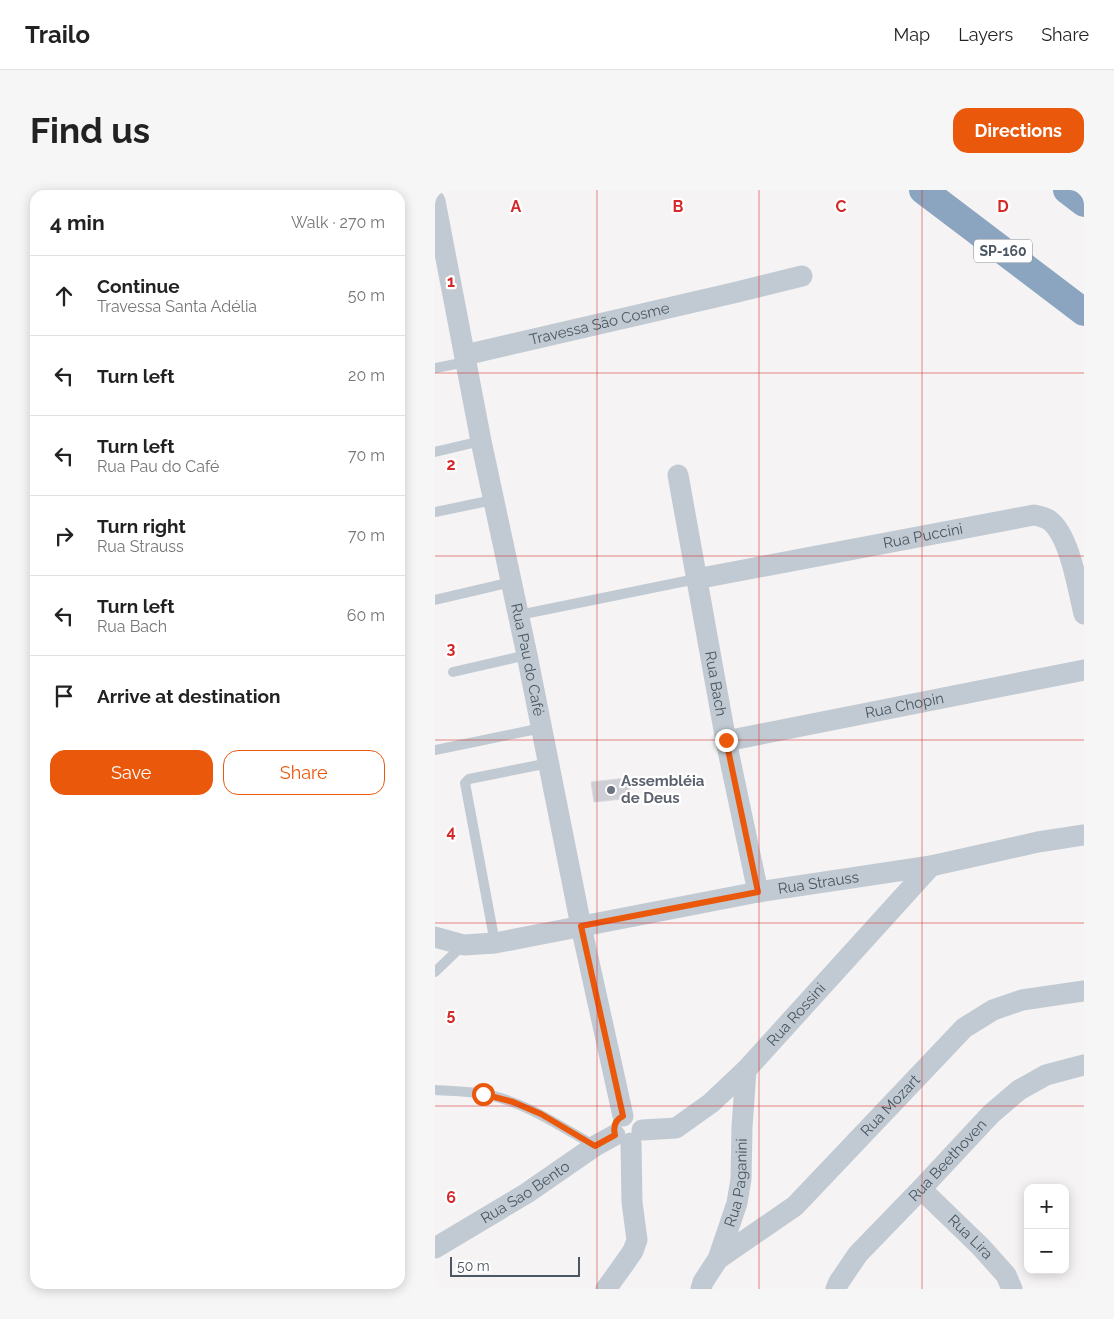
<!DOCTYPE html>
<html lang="en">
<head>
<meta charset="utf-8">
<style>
	body { margin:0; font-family:Raleway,sans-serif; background:#f6f6f6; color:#222 }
	.controls { position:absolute; right:15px; bottom:15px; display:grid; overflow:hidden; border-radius:10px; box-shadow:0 2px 12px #0003 }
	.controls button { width:45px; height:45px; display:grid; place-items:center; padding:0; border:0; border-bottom:1px solid #e0e0e0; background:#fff; color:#222; font:25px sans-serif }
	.scale { position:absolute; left:15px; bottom:12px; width:130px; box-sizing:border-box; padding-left:5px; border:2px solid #4a5661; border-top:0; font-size:14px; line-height:18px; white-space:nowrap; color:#4a5661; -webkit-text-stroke:4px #fff; paint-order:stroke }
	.stop { position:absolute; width:15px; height:15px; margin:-11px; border:4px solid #ea580c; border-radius:50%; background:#fff }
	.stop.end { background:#ea580c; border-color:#fff; box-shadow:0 1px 5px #0008 }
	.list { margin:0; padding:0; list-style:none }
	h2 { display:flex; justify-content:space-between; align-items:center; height:65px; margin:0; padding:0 20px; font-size:21px }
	h2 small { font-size:16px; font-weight:400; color:#767676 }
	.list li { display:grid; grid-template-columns:32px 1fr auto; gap:15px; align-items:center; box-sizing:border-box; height:80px; padding:0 20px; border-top:1px solid #e0e0e0 }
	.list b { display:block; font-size:19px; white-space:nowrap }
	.list p { margin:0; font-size:16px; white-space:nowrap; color:#767676 }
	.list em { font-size:16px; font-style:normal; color:#767676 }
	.actions { display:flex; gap:10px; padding:15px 20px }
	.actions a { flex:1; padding:11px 0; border:1px solid #ea580c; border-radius:15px; text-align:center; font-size:18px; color:#ea580c }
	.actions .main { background:#ea580c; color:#fff }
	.icon { flex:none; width:28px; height:28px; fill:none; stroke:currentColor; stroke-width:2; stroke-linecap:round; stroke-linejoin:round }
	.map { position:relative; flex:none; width:649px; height:1099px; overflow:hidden; border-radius:15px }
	header { display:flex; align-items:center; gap:30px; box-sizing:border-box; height:70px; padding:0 25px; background:#fff; border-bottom:1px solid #e0e0e0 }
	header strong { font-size:24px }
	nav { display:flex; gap:28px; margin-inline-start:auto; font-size:18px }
	.intro { display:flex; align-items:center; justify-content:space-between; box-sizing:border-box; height:120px; padding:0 30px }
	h1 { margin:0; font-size:35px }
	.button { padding:12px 22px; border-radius:15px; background:#ea580c; color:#fff; font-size:18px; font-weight:700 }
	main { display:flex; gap:30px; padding:0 30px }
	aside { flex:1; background:#fff; border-radius:15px; box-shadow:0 2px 12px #0003 }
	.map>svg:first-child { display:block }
	.building { fill:#cdcfd5; stroke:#d7d9de }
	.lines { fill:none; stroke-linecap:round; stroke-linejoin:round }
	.service { stroke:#c1cad2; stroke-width:10 }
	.minor { stroke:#c1cad2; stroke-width:21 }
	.motorway { stroke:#8ba5c1; stroke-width:28 }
	.route { stroke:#ea580c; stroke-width:6 }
	.grid { fill:none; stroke:#d62828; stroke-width:1; stroke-opacity:0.55 }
	.worship-dot { fill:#6b7280; stroke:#fff; stroke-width:2 }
	.labels { text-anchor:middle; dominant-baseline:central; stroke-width:4.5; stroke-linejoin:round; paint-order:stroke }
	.shield { fill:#fff; stroke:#808990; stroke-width:1 }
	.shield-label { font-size:14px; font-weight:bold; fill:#4a5661 }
	.street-label { font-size:15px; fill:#4a5661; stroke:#fff }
	.worship-label { font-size:15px; font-weight:bold; fill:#5b616d; stroke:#fff; text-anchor:start }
	.grid-label { font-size:16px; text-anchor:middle; font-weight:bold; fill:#d62828; stroke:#fff; stroke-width:4.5; stroke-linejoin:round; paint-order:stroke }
</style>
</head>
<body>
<header>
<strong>Trailo</strong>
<nav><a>Map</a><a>Layers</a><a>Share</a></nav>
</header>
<div class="intro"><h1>Find us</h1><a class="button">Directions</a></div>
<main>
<aside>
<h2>4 min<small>Walk · 270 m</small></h2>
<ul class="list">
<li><svg class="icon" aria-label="ahead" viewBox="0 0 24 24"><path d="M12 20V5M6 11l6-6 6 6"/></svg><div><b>Continue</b><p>Travessa Santa Adélia</p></div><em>50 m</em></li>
<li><svg class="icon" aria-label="left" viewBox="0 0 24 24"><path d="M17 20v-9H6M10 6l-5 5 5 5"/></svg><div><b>Turn left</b></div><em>20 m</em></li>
<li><svg class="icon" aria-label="left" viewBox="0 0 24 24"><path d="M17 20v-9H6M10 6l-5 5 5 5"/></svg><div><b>Turn left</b><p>Rua Pau do Café</p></div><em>70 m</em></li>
<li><svg class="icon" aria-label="right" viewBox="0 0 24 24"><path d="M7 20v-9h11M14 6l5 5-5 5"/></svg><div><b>Turn right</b><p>Rua Strauss</p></div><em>70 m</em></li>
<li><svg class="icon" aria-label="left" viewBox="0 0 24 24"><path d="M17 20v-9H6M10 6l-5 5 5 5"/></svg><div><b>Turn left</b><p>Rua Bach</p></div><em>60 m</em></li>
<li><svg class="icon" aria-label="arrive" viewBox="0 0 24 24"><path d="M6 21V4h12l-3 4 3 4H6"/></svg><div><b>Arrive at destination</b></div></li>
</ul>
<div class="actions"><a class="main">Save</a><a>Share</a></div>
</aside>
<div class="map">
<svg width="649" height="1099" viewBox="0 0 649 1099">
	<rect width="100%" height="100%" fill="#f5f3f3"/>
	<!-- building -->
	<path class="building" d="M192,588L197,608L159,612L156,592Z"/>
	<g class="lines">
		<!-- service -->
		<path class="service" d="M0,178L31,172
			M0,262L46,251
			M0,322L58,310
			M0,410L77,392
			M84,425L261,389
			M18,482L92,465
			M0,560L107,538
			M60,753L30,593L34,589L114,573
			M0,782L28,755
			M0,900C16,901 34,901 50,904C90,912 125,936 160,956"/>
		<!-- minor -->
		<g class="minor">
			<path id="s1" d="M0,11L46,251L92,465L146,736L188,926"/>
			<path id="s2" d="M30,165L298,103L367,86"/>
			<path id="s3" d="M243,285L291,551L323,702"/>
			<path id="s4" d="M261,389L599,325C604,326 609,327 614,330C635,345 643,400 649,424"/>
			<path id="s5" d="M291,551L649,480"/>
			<path id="s6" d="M0,747L29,755L60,753L323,702L496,676L603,652L649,645"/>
			<path id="s7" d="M207,940L241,938L276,913L311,880L496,676"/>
			<path id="s8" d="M486,999L546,1057L571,1085L577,1099"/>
			<path id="s9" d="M0,1058L92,1003L160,956L180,945"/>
			<path id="s10" d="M283,1069L360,1016L529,838L558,820L587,810L649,801"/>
			<path d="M171,1099L189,1074L198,1061L202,1050L197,1012L196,953"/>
			<path id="s11" d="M266,1099L268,1092L283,1069L302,1013L306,989L307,937L311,880"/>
			<path id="s12" d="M401,1099L404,1092L423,1064L486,999L556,924L584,900L611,885L649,875"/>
		</g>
		<!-- motorway -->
		<path class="motorway" d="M488,0L649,122
			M632,0L649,13"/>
	</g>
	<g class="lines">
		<!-- route -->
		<path class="route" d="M48,904L78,912L106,924L160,956L180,945C178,937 180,930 188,926L146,736L323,702L291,550"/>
	</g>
	<!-- grid -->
	<path class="grid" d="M162,0V1099M324,0V1099M487,0V1099M0,183H649M0,366H649M0,550H649M0,733H649M0,916H649"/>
	<!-- markers -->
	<circle class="worship-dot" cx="176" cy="600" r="5"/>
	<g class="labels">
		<!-- shield labels -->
		<rect class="shield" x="539" y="49.5" width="58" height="23" rx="4"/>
		<g class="shield-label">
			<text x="568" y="61">SP-160</text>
		</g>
		<!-- street labels -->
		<g class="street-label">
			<text stroke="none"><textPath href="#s2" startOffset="138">Travessa São Cosme</textPath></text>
			<text stroke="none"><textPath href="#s4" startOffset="231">Rua Puccini</textPath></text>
			<text stroke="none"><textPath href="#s1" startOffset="468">Rua Pau do Café</textPath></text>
			<text stroke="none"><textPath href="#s3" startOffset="212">Rua Bach</textPath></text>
			<text stroke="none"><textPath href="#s5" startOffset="182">Rua Chopin</textPath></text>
			<text stroke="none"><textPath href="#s6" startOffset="390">Rua Strauss</textPath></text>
			<text stroke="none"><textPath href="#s7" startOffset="200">Rua Rossini</textPath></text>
			<text stroke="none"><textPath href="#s10" startOffset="232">Rua Mozart</textPath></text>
			<text stroke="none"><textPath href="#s12" startOffset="171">Rua Beethoven</textPath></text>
			<text stroke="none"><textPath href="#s11" startOffset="114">Rua Paganini</textPath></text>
			<text stroke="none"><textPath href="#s9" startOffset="106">Rua Sao Bento</textPath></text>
			<text stroke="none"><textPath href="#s8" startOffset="69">Rua Lira</textPath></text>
		</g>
		<!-- worship labels -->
		<g class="worship-label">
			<text x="186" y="591">Assembléia<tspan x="186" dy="17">de Deus</tspan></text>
		</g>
	</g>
	<g class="grid-label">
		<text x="81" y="22">A</text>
		<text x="243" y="22">B</text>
		<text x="406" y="22">C</text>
		<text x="568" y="22">D</text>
		<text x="16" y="97">1</text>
		<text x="16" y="280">2</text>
		<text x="16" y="464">3</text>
		<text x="16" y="647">4</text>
		<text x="16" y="830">5</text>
		<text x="16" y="1013">6</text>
	</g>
</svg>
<div class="controls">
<button>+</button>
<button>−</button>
</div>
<div class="scale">50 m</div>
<div class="stop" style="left:48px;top:904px"></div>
<div class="stop end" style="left:291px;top:550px"></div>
</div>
</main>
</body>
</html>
